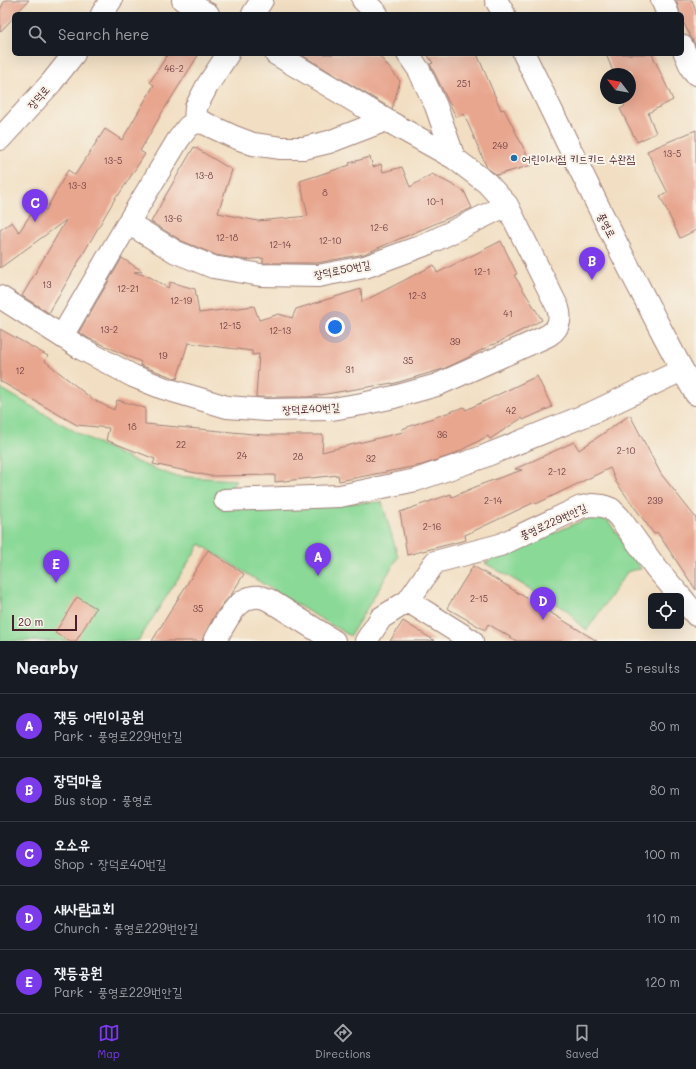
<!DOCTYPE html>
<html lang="en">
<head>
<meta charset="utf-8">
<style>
	body { margin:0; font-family:Mali,"Poor Story",sans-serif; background:#20242c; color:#f1f3f6 }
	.controls { position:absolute; right:12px; bottom:12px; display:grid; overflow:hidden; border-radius:6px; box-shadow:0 4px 16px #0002 }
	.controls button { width:36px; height:36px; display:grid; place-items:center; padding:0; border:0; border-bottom:1px solid #363941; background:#171b24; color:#f1f3f6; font:20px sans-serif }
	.compass { position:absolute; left:600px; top:68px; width:36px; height:36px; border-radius:50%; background:#171b24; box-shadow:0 4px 16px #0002; rotate:301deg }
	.scale { position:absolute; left:12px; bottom:10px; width:65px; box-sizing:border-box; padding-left:4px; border:2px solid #4a1f2b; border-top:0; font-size:11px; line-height:14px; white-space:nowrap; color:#4a1f2b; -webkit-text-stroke:3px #f7f3e8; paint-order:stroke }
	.you { position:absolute; left:335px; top:327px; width:14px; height:14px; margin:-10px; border:3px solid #fff; border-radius:50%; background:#1a73e8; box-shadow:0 0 0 6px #1a73e833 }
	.badge { display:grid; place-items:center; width:26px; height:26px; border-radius:50%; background:#7c3aed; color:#fff; font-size:13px; font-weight:700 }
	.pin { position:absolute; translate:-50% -33px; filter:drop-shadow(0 1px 2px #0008) }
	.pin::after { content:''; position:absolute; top:21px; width:14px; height:12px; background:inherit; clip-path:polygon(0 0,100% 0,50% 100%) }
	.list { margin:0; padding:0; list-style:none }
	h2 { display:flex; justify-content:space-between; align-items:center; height:52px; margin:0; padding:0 16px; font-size:17px }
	h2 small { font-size:13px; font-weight:400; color:#9ea1a6 }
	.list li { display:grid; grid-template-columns:26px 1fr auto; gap:12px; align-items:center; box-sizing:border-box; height:64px; padding:0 16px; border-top:1px solid #363941 }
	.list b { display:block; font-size:15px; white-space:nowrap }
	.list p { margin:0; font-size:13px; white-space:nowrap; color:#9ea1a6 }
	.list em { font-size:13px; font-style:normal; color:#9ea1a6 }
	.icon { flex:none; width:22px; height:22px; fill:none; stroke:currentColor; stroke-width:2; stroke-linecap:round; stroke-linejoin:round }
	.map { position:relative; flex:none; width:696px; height:641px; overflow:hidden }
	.search { position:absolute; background:#171b24; box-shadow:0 4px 16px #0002; left:12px; right:12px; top:12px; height:44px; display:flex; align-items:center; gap:10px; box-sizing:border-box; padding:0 14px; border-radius:6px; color:#9ea1a6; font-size:15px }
	.sheet { height:372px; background:#171b24 }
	nav { display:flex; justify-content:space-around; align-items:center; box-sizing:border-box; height:56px; border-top:1px solid #363941; background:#171b24; font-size:11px; color:#9ea1a6 }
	nav a { display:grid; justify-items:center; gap:2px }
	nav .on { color:#7c3aed }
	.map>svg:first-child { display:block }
	.green { fill:#8ad997; stroke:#6a7c61 }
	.building { fill:#e8a68f }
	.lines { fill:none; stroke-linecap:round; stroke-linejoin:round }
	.minor-casing { stroke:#9e7f77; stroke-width:24 }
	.major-casing { stroke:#9e7f77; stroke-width:24 }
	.minor { stroke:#fff; stroke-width:22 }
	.major { stroke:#fff; stroke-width:22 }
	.poi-dot { fill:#1f6fb2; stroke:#f7f3e8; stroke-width:1.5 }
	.labels { text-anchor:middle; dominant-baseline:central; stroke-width:4; stroke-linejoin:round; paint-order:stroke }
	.number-label { font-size:9px; fill:#724144 }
	.street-label { font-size:11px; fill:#4a1f2b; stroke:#f7f3e8 }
	.poi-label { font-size:11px; fill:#4a1f2b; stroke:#f7f3e8; text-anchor:start }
</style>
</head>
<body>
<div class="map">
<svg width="696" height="641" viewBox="0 0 696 641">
	<rect width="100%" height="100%" fill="#f7f3e8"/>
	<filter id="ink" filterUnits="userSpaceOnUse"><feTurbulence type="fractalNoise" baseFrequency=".025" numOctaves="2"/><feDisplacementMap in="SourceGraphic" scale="8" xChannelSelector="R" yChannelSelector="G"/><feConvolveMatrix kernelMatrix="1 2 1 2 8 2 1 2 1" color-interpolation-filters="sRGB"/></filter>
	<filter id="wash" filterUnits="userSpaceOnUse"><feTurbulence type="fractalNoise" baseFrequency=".012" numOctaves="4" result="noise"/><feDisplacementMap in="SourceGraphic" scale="16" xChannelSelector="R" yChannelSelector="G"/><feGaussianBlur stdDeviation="0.9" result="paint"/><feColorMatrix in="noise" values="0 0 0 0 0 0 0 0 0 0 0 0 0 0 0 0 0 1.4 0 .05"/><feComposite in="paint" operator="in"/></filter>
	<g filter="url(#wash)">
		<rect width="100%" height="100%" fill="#f2dfc3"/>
		<!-- green -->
		<path class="green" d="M0,388L76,432L131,460L174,476L236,480L220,508L382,502L398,557L350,636L279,594L200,544L138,641H0Z
			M599,516L609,522L641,569L633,570L627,572L587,630L576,622L574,617L565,609L485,563L588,518Z"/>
		<g id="blocks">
			<!-- building -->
			<path class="building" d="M5,0H29L16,14H14V17L0,32V10Z
				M676,0H692L696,12V47L682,20V14H680L679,9Z
				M168,54H199L163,111L140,151L145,154L118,196L117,195L49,313L22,296L66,220L0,268V230L12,222L19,232L37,205L46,210L68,170L75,175L105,129L122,140L154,85L150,82Z
				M300,54H378L400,81L392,109Z
				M427,54H477L501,110L504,109L532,165L497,175L487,168L464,114L456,117L430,64L433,63Z
				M606,54H652L673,100L648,113L656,133L637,142L620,109L625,106L621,98H630V74H614Z
				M696,130V230L680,238L660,196L668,193L647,151Z
				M194,147L232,170L218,213L258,221L308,216L300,181L350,165L349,163L370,157L373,167L381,164L383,172L402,167L410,187L432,174L464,191L472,208L364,254L317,263H263V258L245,260L216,255L182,241L151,222L167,193Z
				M501,241L517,274L514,275L542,320L493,345V344L463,360L443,369L392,384V383L308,397H256L259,354L252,355V351L188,343L177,379L140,365L141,362L88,338L79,332L122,258L142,271L134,272L150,277L168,288L170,282L195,289L199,313L254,306L259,320L279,314L292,318L296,309L361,289L362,302L434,265L437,273Z
				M0,329L48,356L45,361L92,399L114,410L117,400L145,408V424L264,435H323L322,452L403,432L402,429L464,407L466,410L537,376L552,407L523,420L522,418L490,439L488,436L452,455L422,465L339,481L338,475L275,482V475L210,476L153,464L155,459L106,440L109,428L77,425L0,381Z
				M630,415L661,474L696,518V590L657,532L654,534L616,482L610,468L536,504L535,502L465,535L466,540L407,555L400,512L451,494L452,497L482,484L522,470L515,469L574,442L579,450Z
				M208,550L244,574L231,595L223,604L216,613L204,635L202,641H152Z
				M473,566L511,588H510L597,641H517L488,624L485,630L447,608Z
				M77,597L96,608L76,641H69L55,633Z
				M403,621L435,641H390Z"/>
		</g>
	</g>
	<g filter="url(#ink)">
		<use href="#blocks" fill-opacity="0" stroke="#9e7f77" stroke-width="1"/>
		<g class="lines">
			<defs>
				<path id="minor" d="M183,0L208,14
					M363,0L377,14
					M662,0L668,14
					M253,14L262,0
					M682,46L692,69L696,74
					M408,54L419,70L436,106L454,158
					M195,122L204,123L232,136L253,144L281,148H304L329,142L386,120
					M195,122L196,107L207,86L228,54
					M128,223L176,252L213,267L261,275L318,276L365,267L427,244L507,205
					M0,297L82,349L133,376L163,388L227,407L267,410L332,409L362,404L394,397L437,385L545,337C558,331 562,321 558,308L507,205L487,183L454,158L386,120L276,54
					M62,336L128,223L178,140L188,127L195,122
					M225,500L340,496L416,480L480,458L596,411L682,370
					M681,597L696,615
					M408,601L472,641
					M215,641C224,625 237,594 260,597C263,597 266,599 269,600L334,641
					M366,641L381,618L408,601L435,562L500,545L581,507L592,505L603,506L611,509L619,517L656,568L680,596"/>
				<path id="major" d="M496,0L504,14
					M102,14L111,0
					M524,54C564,135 602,217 644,297C661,330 677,362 696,394
					M0,139L51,83L74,54"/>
			</defs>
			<!-- minor casing -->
			<use href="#minor" class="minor-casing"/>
			<!-- major casing -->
			<use href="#major" class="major-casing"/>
			<!-- minor -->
			<use href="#minor" class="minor"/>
			<!-- major -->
			<use href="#major" class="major"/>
		</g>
	</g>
	<!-- markers -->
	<circle class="poi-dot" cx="514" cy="158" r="4"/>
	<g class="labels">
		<!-- number labels -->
		<g class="number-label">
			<text x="174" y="68">46-2</text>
			<text x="464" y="83">251</text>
			<text x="500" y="145">249</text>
			<text x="672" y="153">13-5</text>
			<text x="113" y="160">13-5</text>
			<text x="204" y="175">13-8</text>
			<text x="77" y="185">13-3</text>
			<text x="325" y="192">8</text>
			<text x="435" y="201">10-1</text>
			<text x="173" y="218">13-6</text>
			<text x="379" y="227">12-6</text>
			<text x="227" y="237">12-18</text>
			<text x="330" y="240">12-10</text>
			<text x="280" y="244">12-14</text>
			<text x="482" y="271">12-1</text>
			<text x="47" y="284">13</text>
			<text x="128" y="288">12-21</text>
			<text x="417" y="295">12-3</text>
			<text x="181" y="300">12-19</text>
			<text x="508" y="313">41</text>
			<text x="230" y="325">12-15</text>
			<text x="109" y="329">13-2</text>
			<text x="280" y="330">12-13</text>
			<text x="455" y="341">39</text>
			<text x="163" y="355">19</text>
			<text x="408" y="360">35</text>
			<text x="350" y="369">31</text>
			<text x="20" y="370">12</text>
			<text x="511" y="410">42</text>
			<text x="132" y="426">18</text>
			<text x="442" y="434">36</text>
			<text x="181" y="444">22</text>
			<text x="626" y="450">2-10</text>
			<text x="242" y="455">24</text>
			<text x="298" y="456">28</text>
			<text x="371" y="458">32</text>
			<text x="557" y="471">2-12</text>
			<text x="493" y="500">2-14</text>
			<text x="655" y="500">239</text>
			<text x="432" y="526">2-16</text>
			<text x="479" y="598">2-15</text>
			<text x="198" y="608">35</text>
		</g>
		<!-- street labels -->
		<g class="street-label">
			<text transform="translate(38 97) rotate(-48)">장덕로</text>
			<text transform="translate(607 225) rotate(63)">풍영로</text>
			<text transform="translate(342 269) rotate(-11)">장덕로50번길</text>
			<text transform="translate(311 408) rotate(-3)">장덕로40번길</text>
			<text transform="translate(553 521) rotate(-24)">풍영로229번안길</text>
		</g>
		<!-- poi labels -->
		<g class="poi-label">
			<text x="522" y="158">어린이서점 키드키드 수완점</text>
		</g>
	</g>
</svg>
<div class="controls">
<button><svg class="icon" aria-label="locate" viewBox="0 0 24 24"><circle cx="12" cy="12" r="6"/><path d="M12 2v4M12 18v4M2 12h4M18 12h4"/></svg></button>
</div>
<svg class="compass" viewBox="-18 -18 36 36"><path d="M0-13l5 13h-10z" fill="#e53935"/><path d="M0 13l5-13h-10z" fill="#9ea1a6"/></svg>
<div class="scale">20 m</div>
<div class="you"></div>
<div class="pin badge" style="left:318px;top:576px">A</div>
<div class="pin badge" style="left:592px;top:280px">B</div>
<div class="pin badge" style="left:35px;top:222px">C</div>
<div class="pin badge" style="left:543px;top:620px">D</div>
<div class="pin badge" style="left:56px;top:583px">E</div>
<div class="search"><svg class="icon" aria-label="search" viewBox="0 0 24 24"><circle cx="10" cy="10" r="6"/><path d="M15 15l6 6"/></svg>Search here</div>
</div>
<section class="sheet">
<h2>Nearby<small>5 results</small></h2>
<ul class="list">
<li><span class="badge">A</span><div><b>잿등 어린이공원</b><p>Park · 풍영로229번안길</p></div><em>80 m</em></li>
<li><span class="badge">B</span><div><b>장덕마을</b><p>Bus stop · 풍영로</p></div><em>80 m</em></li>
<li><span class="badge">C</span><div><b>오소유</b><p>Shop · 장덕로40번길</p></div><em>100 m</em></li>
<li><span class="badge">D</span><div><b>새사람교회</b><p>Church · 풍영로229번안길</p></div><em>110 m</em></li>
<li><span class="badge">E</span><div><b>잿등공원</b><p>Park · 풍영로229번안길</p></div><em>120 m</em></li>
</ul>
</section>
<nav>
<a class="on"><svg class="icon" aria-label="map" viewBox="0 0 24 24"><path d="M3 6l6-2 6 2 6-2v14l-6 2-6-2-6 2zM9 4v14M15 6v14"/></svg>Map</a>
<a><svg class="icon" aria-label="directions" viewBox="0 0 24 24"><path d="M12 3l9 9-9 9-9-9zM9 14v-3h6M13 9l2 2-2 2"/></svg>Directions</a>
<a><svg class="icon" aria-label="saved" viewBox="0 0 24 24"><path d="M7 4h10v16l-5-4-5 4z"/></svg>Saved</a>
</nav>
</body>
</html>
